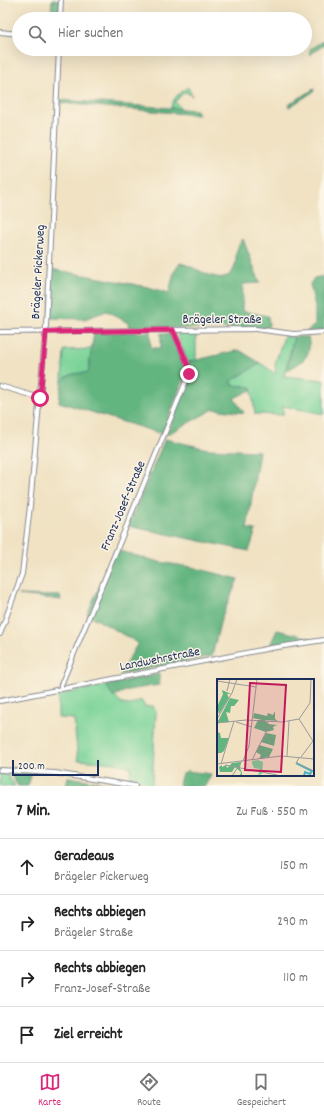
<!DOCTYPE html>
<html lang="de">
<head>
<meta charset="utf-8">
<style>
	body { margin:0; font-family:Dekko,sans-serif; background:#f6f6f6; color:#222 }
	.scale { position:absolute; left:12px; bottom:10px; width:87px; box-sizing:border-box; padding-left:4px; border:2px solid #1b2f5e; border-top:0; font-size:11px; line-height:14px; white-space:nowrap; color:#1b2f5e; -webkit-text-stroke:3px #fcf5e5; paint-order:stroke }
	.stop { position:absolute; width:12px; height:12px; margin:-9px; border:3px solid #db2777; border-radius:50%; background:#fff }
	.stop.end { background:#db2777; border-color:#fff; box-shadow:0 1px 4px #0008 }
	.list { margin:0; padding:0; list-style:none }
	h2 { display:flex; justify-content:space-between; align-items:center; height:52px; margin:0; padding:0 16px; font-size:17px }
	h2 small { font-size:13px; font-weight:400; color:#767676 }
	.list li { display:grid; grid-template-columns:26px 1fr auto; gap:12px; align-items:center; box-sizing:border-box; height:56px; padding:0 16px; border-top:1px solid #e0e0e0 }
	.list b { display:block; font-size:15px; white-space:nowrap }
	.list p { margin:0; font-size:13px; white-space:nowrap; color:#767676 }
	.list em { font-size:13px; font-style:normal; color:#767676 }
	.icon { flex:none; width:22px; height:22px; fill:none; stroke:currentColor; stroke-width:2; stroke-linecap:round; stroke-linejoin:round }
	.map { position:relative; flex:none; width:324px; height:786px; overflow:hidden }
	.search { position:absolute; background:#fff; box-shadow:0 4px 16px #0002; left:12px; right:12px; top:12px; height:44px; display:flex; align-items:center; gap:10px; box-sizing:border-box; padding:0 14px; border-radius:22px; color:#767676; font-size:15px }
	.sheet { height:276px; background:#fff }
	nav { display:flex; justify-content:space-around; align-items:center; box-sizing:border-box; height:56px; border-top:1px solid #e0e0e0; background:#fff; font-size:11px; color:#767676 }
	nav a { display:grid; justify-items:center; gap:2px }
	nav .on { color:#db2777 }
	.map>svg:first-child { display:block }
	.green { fill:#7ad398; stroke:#4a817b }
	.forest { fill:#63b580; stroke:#3f726f }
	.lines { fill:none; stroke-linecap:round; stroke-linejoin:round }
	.minor-casing { stroke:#868890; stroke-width:6 }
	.minor { stroke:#fff; stroke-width:4 }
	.route { stroke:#db2777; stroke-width:5 }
	.labels { text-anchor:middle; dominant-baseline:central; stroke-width:3; stroke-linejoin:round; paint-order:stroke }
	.street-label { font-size:13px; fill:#1b2f5e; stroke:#fcf5e5 }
	.inset-river { fill:none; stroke:#46b3c2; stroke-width:2 }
	.inset-road { fill:none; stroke:#9b9a9b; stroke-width:1 }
	.view { fill:#c2185b; fill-opacity:0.15; stroke:#c2185b; stroke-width:2 }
	.inset-edge { fill:none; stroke:#1b2f5e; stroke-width:2 }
</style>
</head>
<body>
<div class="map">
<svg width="324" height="786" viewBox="0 0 324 786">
	<rect width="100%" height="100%" fill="#fcf5e5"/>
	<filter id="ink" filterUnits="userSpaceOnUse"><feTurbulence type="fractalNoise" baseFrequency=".025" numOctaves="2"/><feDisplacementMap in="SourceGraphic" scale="8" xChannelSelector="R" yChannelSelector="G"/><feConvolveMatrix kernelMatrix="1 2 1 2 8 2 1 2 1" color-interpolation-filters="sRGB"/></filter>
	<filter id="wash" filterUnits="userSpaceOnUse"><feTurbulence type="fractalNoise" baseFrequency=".012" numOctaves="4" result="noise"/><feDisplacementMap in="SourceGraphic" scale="16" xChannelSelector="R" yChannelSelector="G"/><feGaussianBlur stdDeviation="0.9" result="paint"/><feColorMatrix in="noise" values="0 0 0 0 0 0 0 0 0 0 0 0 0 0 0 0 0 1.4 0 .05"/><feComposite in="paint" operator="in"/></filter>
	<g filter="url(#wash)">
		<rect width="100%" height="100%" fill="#f0e2c3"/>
		<!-- green -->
		<path class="green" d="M188,87L192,96L186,92L183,93L175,102L182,109L171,108C172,99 180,92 188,87Z
			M196,333V360L188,362L177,334Z
			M284,336L294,337L284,376L324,380V414L283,406V415L255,414L251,387L232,385L230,382L260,363L276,374L275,364Z
			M93,349L88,373C78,373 69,373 62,381L64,350Z
			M106,685L122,704L130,705L141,700L145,707L153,706L156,712L152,786L129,783L131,767L115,763L78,760L74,719L58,718V695Z
			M0,773H6L15,786H0Z"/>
		<!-- forest -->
		<path class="forest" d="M52,0H60L59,19H51Z
			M324,40V45L309,55L310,49Z
			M314,89L313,92L289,107L288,105Z
			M60,100L196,110L198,115L60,103Z
			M243,239L260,283L243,284L242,311L268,316L269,325L267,328H129L128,323L107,311L84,319L49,318L51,269L148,287L169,293L174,272L180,263C197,266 226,292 235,266C237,261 235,255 237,250C238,246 241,242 243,239Z
			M324,276V330L306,332L315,325V306L310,284L314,278Z
			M150,332L151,348H161V333L172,334L187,369L163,432L159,433L59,402L62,381C69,373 78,373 88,373L94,333Z
			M294,337H308C313,357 302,362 286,371Z
			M239,350L260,363L230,382L232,385L251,387V390L234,398L244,413L214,409L166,435L190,376L188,362Z
			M165,439L208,449L259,451L247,529L256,530L249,551L128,526Z
			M116,550L159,562L191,567L238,579L221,619L212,656L120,674L138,643L87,614Z
			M19,595L60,596L61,600Z
			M277,630L311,638L270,645Z
			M159,674V685L128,690L113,696L106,685Z
			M186,771L211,774L205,786H179L181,776Z
			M9,772H32L28,786H18Z
			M68,777L117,785L66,786Z"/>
	</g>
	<g filter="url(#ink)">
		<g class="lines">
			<defs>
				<path id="minor" d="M60,19L61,0
					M0,32L19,34
					M0,332L255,329L294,334L324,332
					M0,386L40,398
					M0,634L22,574L30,506L46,326L59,49
					M61,689V685L189,374L188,365L173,330
					M0,701L271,648L324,640
					M0,770L55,773L135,786"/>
			</defs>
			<!-- minor casing -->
			<use href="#minor" class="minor-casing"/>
			<!-- minor -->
			<use href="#minor" class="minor"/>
		</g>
	</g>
	<g class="lines" filter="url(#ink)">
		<!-- route -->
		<path class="route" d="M40,398L46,332L173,330L188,365L189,374"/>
	</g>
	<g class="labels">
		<!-- street labels -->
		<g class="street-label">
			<text transform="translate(39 272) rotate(-87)">Brägeler Pickerweg</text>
			<text x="222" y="320">Brägeler Straße</text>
			<text transform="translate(124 506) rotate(-67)">Franz-Josef-Straße</text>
			<text transform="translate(160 660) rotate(-11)">Landwehrstraße</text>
		</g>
	</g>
	<!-- overview -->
	<g transform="translate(217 679)">
		<rect width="97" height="97" fill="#f0e2c3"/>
		<path d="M41,81L46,83L45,95L41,96L43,90L37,89L35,84V82Z" fill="#7ad398"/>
		<path d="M5,11L14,15H10L12,19L2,35L0,28L6,15ZM13,19L22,21L17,27H14L13,34L9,33L12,43L0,44ZM58,32V40L61,42L48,41L51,45L60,46L56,48L57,51L49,53L37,49L41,41H45L36,39L37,34L50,37L51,34L56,36ZM0,53L3,54L4,59H12L7,72L4,74H0ZM49,54L59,56L57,67L44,63ZM42,66L56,70L52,78L42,80L44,76L39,73ZM24,83L23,89L25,94V97H23L24,93L18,88L15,93H3L2,88L5,86V88L9,86L10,89L15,84Z" fill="#63b580"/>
		<path class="inset-river" d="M79,84L95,92L93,95L88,93L87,97"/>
		<path class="inset-road" d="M0,2L39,8M10,12L13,0M0,40L15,14L20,0M82,40L96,62L84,78M19,43L35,48M0,44L29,41L65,43L82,40L93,24L94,0M70,77L72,42M82,79L79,84L97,92M35,81L52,47L50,42M26,82L32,67L40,0M0,85L64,77L97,80M4,85L17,42M8,86L60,96M15,97L25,82"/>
		<path class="view" d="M33,4L69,6L64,93L28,91Z"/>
		<rect width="97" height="97" class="inset-edge"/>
	</g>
</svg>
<div class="scale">200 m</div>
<div class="stop" style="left:40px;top:398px"></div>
<div class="stop end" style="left:189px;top:374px"></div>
<div class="search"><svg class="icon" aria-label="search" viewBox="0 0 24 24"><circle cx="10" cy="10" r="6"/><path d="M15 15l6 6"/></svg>Hier suchen</div>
</div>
<section class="sheet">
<h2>7 Min.<small>Zu Fuß · 550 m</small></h2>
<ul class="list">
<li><svg class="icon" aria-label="ahead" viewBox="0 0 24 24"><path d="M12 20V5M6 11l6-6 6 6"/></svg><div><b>Geradeaus</b><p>Brägeler Pickerweg</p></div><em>150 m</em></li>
<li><svg class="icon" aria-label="right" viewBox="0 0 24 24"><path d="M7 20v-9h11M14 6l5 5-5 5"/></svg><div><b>Rechts abbiegen</b><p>Brägeler Straße</p></div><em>290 m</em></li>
<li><svg class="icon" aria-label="right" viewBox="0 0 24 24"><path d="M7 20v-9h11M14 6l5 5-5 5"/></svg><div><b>Rechts abbiegen</b><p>Franz-Josef-Straße</p></div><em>110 m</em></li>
<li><svg class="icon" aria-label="arrive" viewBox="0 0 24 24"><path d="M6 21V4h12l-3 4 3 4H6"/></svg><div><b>Ziel erreicht</b></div></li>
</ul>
</section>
<nav>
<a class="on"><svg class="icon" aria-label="map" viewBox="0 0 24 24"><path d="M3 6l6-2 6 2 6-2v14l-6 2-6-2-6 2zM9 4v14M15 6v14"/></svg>Karte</a>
<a><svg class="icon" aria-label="directions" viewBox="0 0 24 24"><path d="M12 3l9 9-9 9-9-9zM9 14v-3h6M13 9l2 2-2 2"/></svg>Route</a>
<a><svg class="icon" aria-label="saved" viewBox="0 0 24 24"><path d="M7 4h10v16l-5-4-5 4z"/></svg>Gespeichert</a>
</nav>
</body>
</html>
